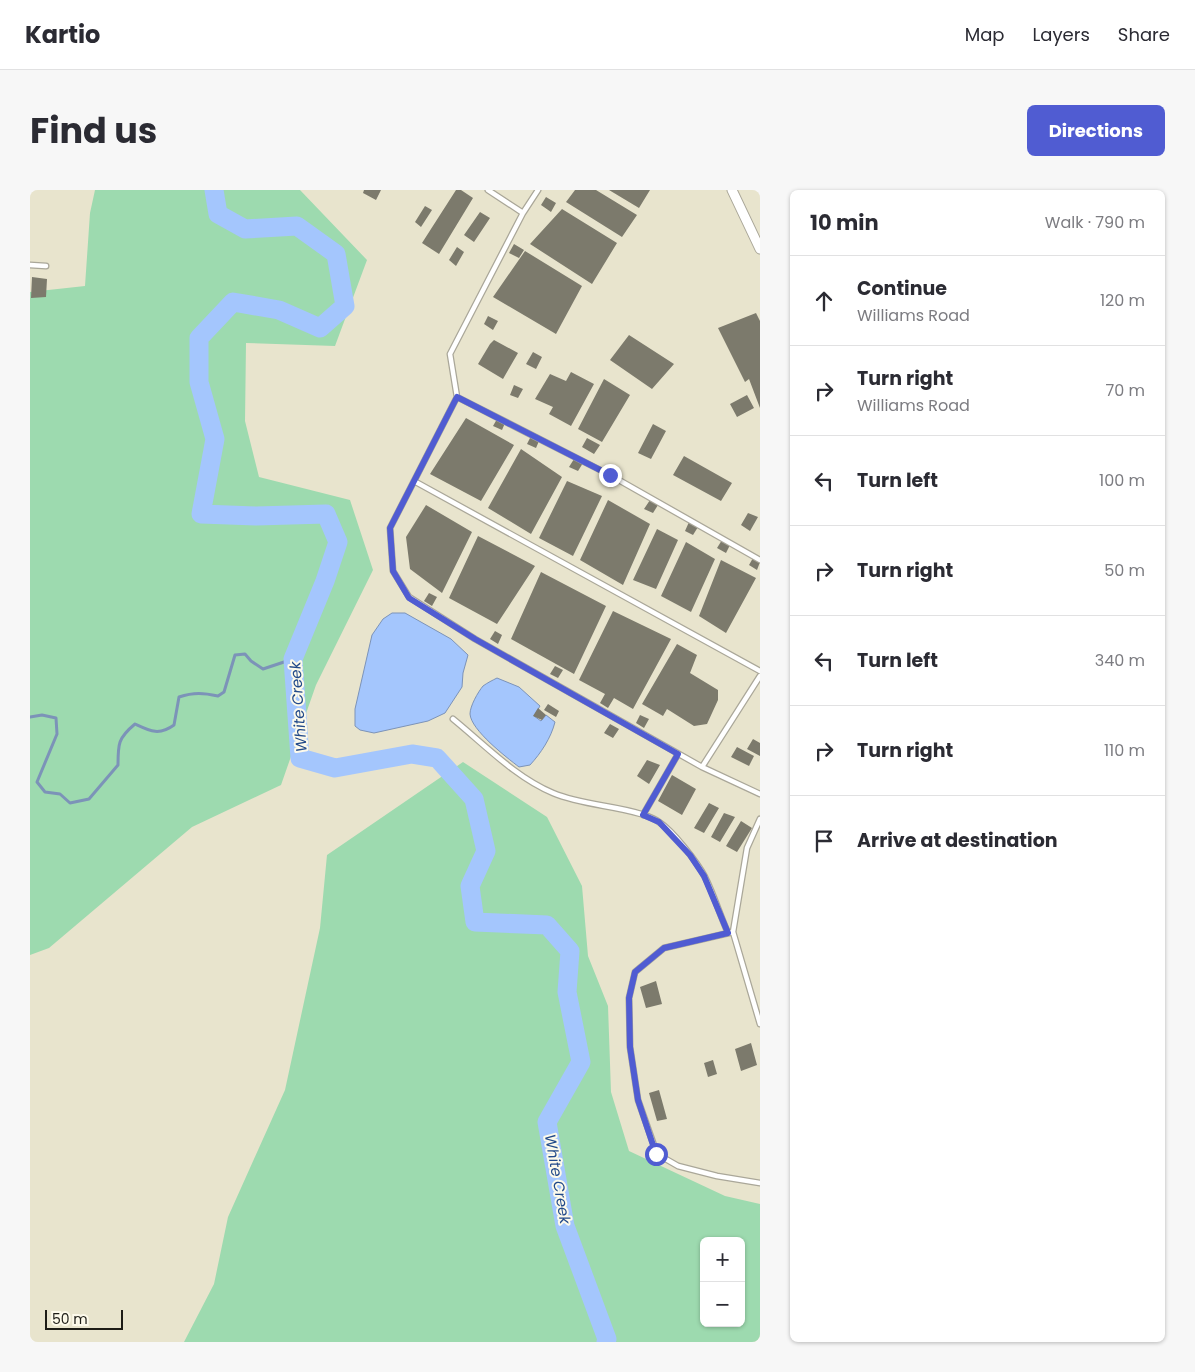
<!DOCTYPE html>
<html lang="en">
<head>
<meta charset="utf-8">
<style>
	body { margin:0; font-family:Poppins,sans-serif; background:#f7f7f7; color:#2b2b33 }
	.controls { position:absolute; right:15px; bottom:15px; display:grid; overflow:hidden; border-radius:8px; box-shadow:0 1px 4px #0004 }
	.controls button { width:45px; height:45px; display:grid; place-items:center; padding:0; border:0; border-bottom:1px solid #e1e1e2; background:#fff; color:#2b2b33; font:25px sans-serif }
	.scale { position:absolute; left:15px; bottom:12px; width:78px; box-sizing:border-box; padding-left:5px; border:2px solid #1d1c16; border-top:0; font-size:14px; line-height:18px; white-space:nowrap; color:#1d1c16; -webkit-text-stroke:4px #fdfaeb; paint-order:stroke }
	.stop { position:absolute; width:15px; height:15px; margin:-11px; border:4px solid #505cd2; border-radius:50%; background:#fff }
	.stop.end { background:#505cd2; border-color:#fff; box-shadow:0 1px 5px #0008 }
	.list { margin:0; padding:0; list-style:none }
	h2 { display:flex; justify-content:space-between; align-items:center; height:65px; margin:0; padding:0 20px; font-size:21px }
	h2 small { font-size:16px; font-weight:400; color:#7c7c81 }
	.list li { display:grid; grid-template-columns:32px 1fr auto; gap:15px; align-items:center; box-sizing:border-box; height:90px; padding:0 20px; border-top:1px solid #e1e1e2 }
	.list b { display:block; font-size:19px; white-space:nowrap }
	.list p { margin:0; font-size:16px; white-space:nowrap; color:#7c7c81 }
	.list em { font-size:16px; font-style:normal; color:#7c7c81 }
	.icon { flex:none; width:28px; height:28px; fill:none; stroke:currentColor; stroke-width:2; stroke-linecap:round; stroke-linejoin:round }
	.map { position:relative; flex:none; width:730px; height:1152px; overflow:hidden; border-radius:8px }
	header { display:flex; align-items:center; gap:30px; box-sizing:border-box; height:70px; padding:0 25px; background:#fff; border-bottom:1px solid #e1e1e2 }
	header strong { font-size:24px }
	nav { display:flex; gap:28px; margin-inline-start:auto; font-size:18px }
	.intro { display:flex; align-items:center; justify-content:space-between; box-sizing:border-box; height:120px; padding:0 30px }
	h1 { margin:0; font-size:35px }
	.button { padding:12px 22px; border-radius:8px; background:#505cd2; color:#fff; font-size:18px; font-weight:700 }
	main { display:flex; gap:30px; padding:0 30px }
	aside { flex:1; background:#fff; border-radius:8px; box-shadow:0 1px 4px #0004 }
	.map>svg:first-child { display:block }
	.built { fill:#e8e4cd; fill-rule:evenodd }
	.green { fill:#9ddaaf; fill-rule:evenodd }
	.water { fill:#a4c6fd; stroke:#7c93b8 }
	.lines { fill:none; stroke-linecap:round; stroke-linejoin:round }
	.stream { stroke:#7c93b8; stroke-width:3 }
	.river { stroke:#a4c6fd; stroke-width:19 }
	.building { fill:#7c7a6c }
	.lane-casing { stroke:#aaa799; stroke-width:7 }
	.street-casing { stroke:#aaa799; stroke-width:11 }
	.lane { stroke:#fff; stroke-width:4.5 }
	.street { stroke:#fff; stroke-width:9 }
	.route { stroke:#505cd2; stroke-width:6 }
	.labels { text-anchor:middle; dominant-baseline:central; stroke-width:4; stroke-linejoin:round; paint-order:stroke }
	.water-label { font-size:15px; font-style:italic; fill:#224a8a; stroke:#fdfaeb }
</style>
</head>
<body>
<header>
<strong>Kartio</strong>
<nav><a>Map</a><a>Layers</a><a>Share</a></nav>
</header>
<div class="intro"><h1>Find us</h1><a class="button">Directions</a></div>
<main>
<div class="map">
<svg width="730" height="1152" viewBox="0 0 730 1152">
	<rect width="100%" height="100%" fill="#f0edde"/>
	<!-- built -->
	<path class="built" d="M0,0H730V1152H0ZM674,1051H711V1133H674Z"/>
	<!-- green -->
	<path class="green" d="M65,0H270L337,70L305,156L216,153L215,231L229,287L320,310L343,380L286,495L251,595L162,637L19,758L0,765V102L55,96L60,23Z
		M433,572L517,627L552,696L558,766L578,816L581,902L599,961L695,1006L730,1014V1152H154L184,1094L198,1027L255,900L290,738L297,665ZM674,1051H711V1133H674Z"/>
	<!-- water -->
	<path class="water" d="M362,423H375L421,449L438,465L433,483L432,497L415,523L398,531L344,543L330,540L325,536V519L342,445L353,429Z
		M467,488L489,497L510,516L504,526L511,531L516,525L525,532C521,548 511,563 500,575L489,577C476,567 441,540 440,524C440,516 448,502 453,496C457,493 463,490 467,488Z"/>
	<g class="lines">
		<!-- stream -->
		<path class="stream" d="M0,527L12,525L26,528L27,544L7,592L15,602L30,604L40,613L59,609L88,575C88,554 88,548 105,534C120,541 129,546 144,535L149,507C164,502 174,503 188,506L194,502L205,465L215,464L221,471L233,479L263,469"/>
		<!-- river -->
		<path class="river" d="M184,0L188,24L215,39L267,36L306,64L315,116L290,138L249,120L203,112L169,148V192L185,249L171,324L226,326L296,324L308,352L295,391L263,469L270,568L305,578L382,564L407,568L444,609L456,661L440,696L445,732L517,735L540,761L537,802L551,872L517,932L535,1036L577,1149L576,1152"/>
	</g>
	<!-- building -->
	<path class="building" d="M334,0H351L346,10L333,3Z
		M426,0H431L443,8L409,64L392,53Z
		M545,0H566L607,25L592,47L536,12Z
		M579,0H620L609,18Z
		M516,7L526,13L521,22L511,15Z
		M395,16L402,20L391,37L385,32Z
		M532,19L587,53L562,94L500,54Z
		M450,22L460,28L444,52L434,45Z
		M484,54L494,60L489,68L479,63Z
		M427,57L434,62L426,76L419,70Z
		M495,61L552,96L526,144L463,107Z
		M2,87L17,89L16,107L1,108Z
		M726,123L730,131V218L719,189L715,192L688,138Z
		M458,126L468,131L463,140L454,134Z
		M599,145L644,174L622,199L580,170Z
		M464,150L488,163L473,189L448,174L460,154Z
		M503,162L512,167L506,179L496,174Z
		M541,182L564,194L541,236L519,224L523,217L505,209L520,184L536,191Z
		M574,189L600,205L572,252L548,239Z
		M484,195L493,199L488,208L480,205Z
		M717,205L724,218L707,227L700,214Z
		M436,228L484,255L451,311L400,284Z
		M467,229L475,233L472,240L463,236Z
		M623,234L636,241L621,269L608,263Z
		M501,246L509,251L506,258L497,254Z
		M557,248L570,255L564,264L552,257Z
		M491,259L532,287L501,344L458,318Z
		M654,266L702,293L691,311L643,285Z
		M544,269L553,273L548,281L539,277Z
		M537,291L572,306L543,366L509,348Z
		M578,310L620,334L593,395L550,370Z
		M620,310L628,315L623,323L614,319Z
		M396,315L442,342L412,403L380,379L376,347Z
		M718,323L728,327L720,341L711,335Z
		M659,332L668,337L663,345L655,341Z
		M627,339L648,350L626,399L603,390Z
		M448,346L505,376L467,434L419,408Z
		M692,350L700,355L696,363L687,358Z
		M656,352L685,369L661,422L631,406Z
		M723,368L730,372L727,380L719,375Z
		M691,370L726,388L696,443L669,426Z
		M511,382L576,416L544,484L481,449Z
		M399,403L407,407L402,416L394,411Z
		M583,421L641,449L603,519L584,508L578,518L570,513L575,504L549,490Z
		M465,441L472,445L468,454L460,449Z
		M647,454L667,465L660,483L688,500V510L677,534L664,536L637,519L633,526L612,514Z
		M525,476L533,480L528,488L520,484Z
		M518,514L529,521L526,527L514,520Z
		M508,518L516,525L512,530L503,526Z
		M610,525L619,529L614,538L606,533Z
		M580,534L589,539L583,548L574,543Z
		M723,549L730,553V566L717,559Z
		M707,557L724,566L719,576L701,567Z
		M617,570L630,575L619,594L607,586Z
		M642,585L666,599L652,625L628,611Z
		M679,613L689,618L674,643L664,638Z
		M694,623L705,627L690,652L681,647Z
		M711,631L722,638L707,662L696,656Z
		M626,791L632,814L616,818L610,797Z
		M721,853L727,875L711,881L705,859Z
		M683,870L687,884L678,887L674,873Z
		M629,900L637,929L627,931L619,903Z"/>
	<g class="lines">
		<defs>
			<path id="lane" d="M458,0L493,23
				M0,75L16,76
				M427,207L420,164L493,23L508,0
				M384,291L730,481
				M730,370L580,285L427,207L360,338L363,381L379,407L445,449L672,577L730,604
				M423,529C455,555 485,587 523,603C552,615 582,615 611,624C617,626 624,628 629,632C643,641 667,672 675,687C684,705 690,725 698,743
				M672,577L730,486
				M613,625L648,564
				M703,742L717,658L730,629
				M730,834L703,742L634,758L605,782L599,808L600,857L608,910L627,964L648,976L687,986L730,993"/>
			<path id="street" d="M702,0L730,59"/>
		</defs>
		<!-- lane casing -->
		<use href="#lane" class="lane-casing"/>
		<!-- street casing -->
		<use href="#street" class="street-casing"/>
		<!-- lane -->
		<use href="#lane" class="lane"/>
		<!-- street -->
		<use href="#street" class="street"/>
	</g>
	<g class="lines">
		<!-- route -->
		<path class="route" d="M580,285L427,207L360,338L363,381L379,408L445,449L648,564L613,625L629,632L660,665L674,686L698,743L634,758L605,782L599,808L600,857L608,910L626,964"/>
	</g>
	<g class="labels">
		<!-- water labels -->
		<g class="water-label">
			<text transform="translate(268 517) rotate(-94)">White Creek</text>
			<text transform="translate(528 989) rotate(80)">White Creek</text>
		</g>
	</g>
</svg>
<div class="controls">
<button>+</button>
<button>−</button>
</div>
<div class="scale">50 m</div>
<div class="stop" style="left:626px;top:964px"></div>
<div class="stop end" style="left:580px;top:285px"></div>
</div>
<aside>
<h2>10 min<small>Walk · 790 m</small></h2>
<ul class="list">
<li><svg class="icon" aria-label="ahead" viewBox="0 0 24 24"><path d="M12 20V5M6 11l6-6 6 6"/></svg><div><b>Continue</b><p>Williams Road</p></div><em>120 m</em></li>
<li><svg class="icon" aria-label="right" viewBox="0 0 24 24"><path d="M7 20v-9h11M14 6l5 5-5 5"/></svg><div><b>Turn right</b><p>Williams Road</p></div><em>70 m</em></li>
<li><svg class="icon" aria-label="left" viewBox="0 0 24 24"><path d="M17 20v-9H6M10 6l-5 5 5 5"/></svg><div><b>Turn left</b></div><em>100 m</em></li>
<li><svg class="icon" aria-label="right" viewBox="0 0 24 24"><path d="M7 20v-9h11M14 6l5 5-5 5"/></svg><div><b>Turn right</b></div><em>50 m</em></li>
<li><svg class="icon" aria-label="left" viewBox="0 0 24 24"><path d="M17 20v-9H6M10 6l-5 5 5 5"/></svg><div><b>Turn left</b></div><em>340 m</em></li>
<li><svg class="icon" aria-label="right" viewBox="0 0 24 24"><path d="M7 20v-9h11M14 6l5 5-5 5"/></svg><div><b>Turn right</b></div><em>110 m</em></li>
<li><svg class="icon" aria-label="arrive" viewBox="0 0 24 24"><path d="M6 21V4h12l-3 4 3 4H6"/></svg><div><b>Arrive at destination</b></div></li>
</ul>
</aside>
</main>
</body>
</html>
